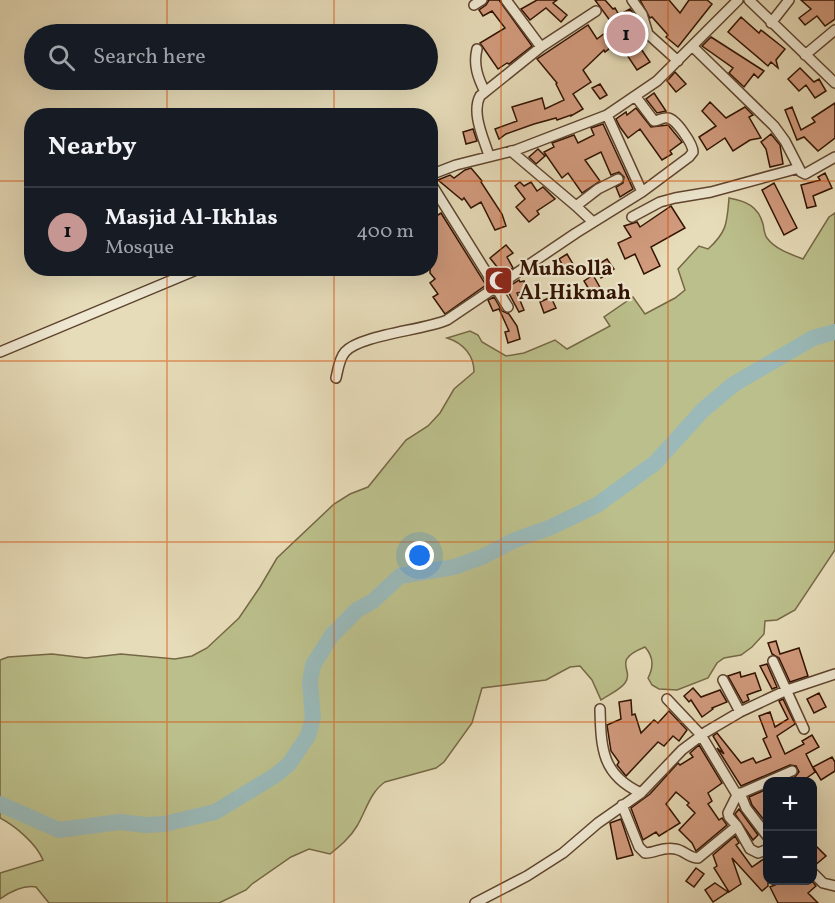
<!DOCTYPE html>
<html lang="en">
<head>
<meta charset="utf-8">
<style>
	body { margin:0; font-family:Vollkorn,serif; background:#20242c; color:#f1f3f6 }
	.controls { position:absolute; right:18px; bottom:18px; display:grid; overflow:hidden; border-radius:12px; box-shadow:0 6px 24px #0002 }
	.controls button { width:54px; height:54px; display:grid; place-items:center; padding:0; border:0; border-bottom:2px solid #363941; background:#171b24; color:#f1f3f6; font:30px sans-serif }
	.you { position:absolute; left:420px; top:556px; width:21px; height:21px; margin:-15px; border:4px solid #fff; border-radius:50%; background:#1a73e8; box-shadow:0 0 0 9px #1a73e833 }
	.badge { display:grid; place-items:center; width:39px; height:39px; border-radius:50%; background:#c59692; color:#111; font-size:20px; font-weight:700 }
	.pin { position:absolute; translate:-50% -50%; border:3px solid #fff; box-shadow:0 2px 6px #0006 }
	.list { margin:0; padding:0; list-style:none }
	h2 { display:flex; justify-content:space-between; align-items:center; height:78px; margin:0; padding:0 24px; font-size:26px }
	h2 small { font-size:20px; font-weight:400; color:#9ea1a6 }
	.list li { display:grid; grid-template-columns:39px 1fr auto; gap:18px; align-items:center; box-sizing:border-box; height:90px; padding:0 24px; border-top:2px solid #363941 }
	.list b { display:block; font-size:22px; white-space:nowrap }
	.list p { margin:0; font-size:20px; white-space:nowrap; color:#9ea1a6 }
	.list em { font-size:20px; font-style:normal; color:#9ea1a6 }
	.icon { flex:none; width:33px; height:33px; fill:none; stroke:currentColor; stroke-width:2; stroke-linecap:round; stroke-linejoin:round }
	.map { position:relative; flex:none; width:835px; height:903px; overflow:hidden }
	.search { position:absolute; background:#171b24; box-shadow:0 6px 24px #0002; left:24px; top:24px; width:414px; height:66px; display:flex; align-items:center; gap:15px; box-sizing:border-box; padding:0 21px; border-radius:33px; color:#9ea1a6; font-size:22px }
	.panel { position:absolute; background:#171b24; box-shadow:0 6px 24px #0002; left:24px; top:108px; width:414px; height:168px; border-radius:24px }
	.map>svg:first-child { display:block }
	.green { fill:#bbbf8b; stroke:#766846; stroke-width:1.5 }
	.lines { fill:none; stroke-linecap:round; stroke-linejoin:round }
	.river { stroke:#9ab9b8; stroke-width:16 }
	.building { fill:#d29b7e; stroke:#311200; stroke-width:1.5 }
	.minor-casing { stroke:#5e442e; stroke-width:12 }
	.minor { stroke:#efe8d2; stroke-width:9 }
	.grid { fill:none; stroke:#d6520b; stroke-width:1.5; stroke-opacity:0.55 }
	.labels { text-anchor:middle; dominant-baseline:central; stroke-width:4.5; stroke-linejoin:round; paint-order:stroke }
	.poi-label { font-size:21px; font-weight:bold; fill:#311200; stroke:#efe8d2; text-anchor:start }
</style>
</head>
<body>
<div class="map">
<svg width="835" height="903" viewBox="0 0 835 903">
	<rect width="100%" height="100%" fill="#e7dcb9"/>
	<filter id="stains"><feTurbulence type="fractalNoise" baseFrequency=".00333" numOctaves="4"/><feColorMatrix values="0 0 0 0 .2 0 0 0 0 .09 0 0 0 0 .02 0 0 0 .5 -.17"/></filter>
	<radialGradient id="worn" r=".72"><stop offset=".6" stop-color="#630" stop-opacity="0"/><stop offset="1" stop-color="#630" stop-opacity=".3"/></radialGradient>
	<!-- green -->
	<path class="green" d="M729,198C746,201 758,206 763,224C764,228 764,234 767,238C775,249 790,254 803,259L829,217L835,213V550L795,610L777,620L765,621L764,634L752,647L741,655L724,658L717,663L708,678L677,690L659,689L652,685L648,678C654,667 653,656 645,647C610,661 635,669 625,683C620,690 608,695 601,700L592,680L580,666L570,667L546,680L482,688L472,723L444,762L436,768L385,782C370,792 366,811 357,826C350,838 340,846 330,854L309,849L291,857L252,884L246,890L219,903H49L36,887C24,885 10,892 0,899V873L43,860C36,843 15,826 0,818V660L8,657L52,654L86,658L121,654L175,659L192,656L207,648L239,618L260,587L277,558L334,504L350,494L368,487L406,440L428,426L440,413L454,389L474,372C474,355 463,343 447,338L470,331L478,335L482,342L506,356L524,353L555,340L567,349L610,326L604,317L633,297L645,314L675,298L685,290L678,269L699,246L708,249C727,232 727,223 729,198Z"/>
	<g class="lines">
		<!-- river -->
		<path class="river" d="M0,804L59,830L119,822L146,825L164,824L215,812L276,775L289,764L308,736L313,718L310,682L313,665L332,635L357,610L373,601L400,576L454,567L482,557L515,540L549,528L597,505L655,463L703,410L734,384L813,338L835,332"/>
	</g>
	<!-- building -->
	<path class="building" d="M489,0H499L532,46L509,64L507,63L498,69L480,43L505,28L492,11L483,16L479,10L486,5Z
		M537,0H557L553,3L567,15L561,22L546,8L530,20L521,9Z
		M595,0H605L613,9L615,8L619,15L630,9L636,17L645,40L636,45L628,29L610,38L615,44L605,52L604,50L583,70L591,82L573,94L583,109L571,116V115L557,120L556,118L534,124L506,134L499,139L495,129L517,121L512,107L542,98L545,109L564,100L556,84L557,83L537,59L588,25L597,39L614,26Z
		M640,0H669L680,13L689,0H707L712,4L678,47L666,37L668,35L652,17L650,18Z
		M801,0H835V19L825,26L817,16L805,25L799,18L811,9Z
		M741,17L759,33L761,30L785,49L776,60L778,68L771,62L768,66L728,32Z
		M711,37L764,71L758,78L754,74L744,87L729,73L733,68L702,46Z
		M639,46L650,62L637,70L627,55Z
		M800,68L814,82L819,79L826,91L815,98L806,85L799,91L788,79Z
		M675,72L686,84L676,92L667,81Z
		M600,84L607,95L600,99L592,88Z
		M654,93L666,111L657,113L646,99Z
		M710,102L726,118L745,107L753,115L749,117L761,138L750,140L733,151L725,138L707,150L699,137L716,126L702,111Z
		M835,103V138L818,151L804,137L797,140L785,110L792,107L801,130L815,122L812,118Z
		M636,108L651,127L668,125L682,142L670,151L672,154L662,160L640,129L628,138L620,127L616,119L626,112L627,115Z
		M603,124L633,189L620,197L616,187L623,183L624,177L619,172L611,175L601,152L585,160L600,181L582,193L568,173L562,178L544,152L554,147L552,143L574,135L578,143L594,135L591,128Z
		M473,129L477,141L466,144L463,132Z
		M771,134L780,145L783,164L770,167L766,149L761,142Z
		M538,149L545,156L536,164L529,157Z
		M471,168L482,181L481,182L502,214L506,226L495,230L481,202L471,208L464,198L462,200L438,180L450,175L454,178L465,170Z
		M825,173L832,188L813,196L816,206L807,208L801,185L820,180L818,177Z
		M520,182L524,186L531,182L537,191L543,187L555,199L537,211L539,214L529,222L516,207L525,199L515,186Z
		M774,183L797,228L784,235L762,190Z
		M671,206L685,228L651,247L660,266L644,274L635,254L625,259L618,243L631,237L624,226L637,222L640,227Z
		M441,213L486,285L445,314L433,297L438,294L430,283L435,279L430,273V220Z
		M506,245L513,253L507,257L513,268L500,276L496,269L498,268L490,258Z
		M567,254L576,269L568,274L559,259Z
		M607,259L614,269L601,278L594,267Z
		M593,275L602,291L593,296L584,281Z
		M519,280L520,282L524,281L527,291L517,293L524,310L519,312L506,288Z
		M494,297L502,311L509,314L517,326L520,339L508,343L505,332L509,331L499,309L493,311L488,300Z
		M551,297L556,308L544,313L540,302Z
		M776,641L780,654L799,648L808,676L790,682L779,658L772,654L768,643Z
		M767,664L777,687L772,689L760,666Z
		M740,672L741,677L755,673L761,690L747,695L749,700L743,703L728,676Z
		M693,688L701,697L720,690L727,702L712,708L713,709L702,717L691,700L689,702L684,696Z
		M819,693L826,707L814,713L807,699Z
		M783,699L795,724L777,736L785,754L804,744L802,741L812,735L819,747L806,754L815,772L801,782H785L795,777L799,772L796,766L790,765L741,786L717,748L724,754L713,736L717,733L741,763L753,758L756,763L771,757L763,739L767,737L759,716L770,712L775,727L788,719L779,701Z
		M631,700L632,715L635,714L641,733L654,720L658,723L669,711L687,730L679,741L673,736L664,746L658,742L626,776L617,765L619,762L611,751L607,725L621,719L619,702Z
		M699,745L722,783L708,793L712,801L708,804L719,820L722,818L727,825L696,851L692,843L679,830L695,813L687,805L689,803L676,792L666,804L680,823L659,836L656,832L643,840L631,808L650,794L678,763L680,765L693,757L690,753Z
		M832,757L835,762V771L821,780L813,767Z
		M767,789L768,819L764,820L752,805L749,797Z
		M739,809L758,835L753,840L735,814Z
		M621,819L633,855L617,859L610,823Z
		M735,836L739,843L736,845L752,867L768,856V886L762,891L732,858L741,884L729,892L714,868L717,866L713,855Z
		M813,843L826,856L814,866L813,865Z
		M696,868L704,874L694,887L686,881Z
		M787,880H811L816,886L808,893L818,903H778L770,887Z
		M715,883L728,892L713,902L705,890Z"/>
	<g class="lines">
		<defs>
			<path id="minor" d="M506,0L541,47
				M632,0L642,14L648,34L678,61
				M749,0L835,83
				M474,5L482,0
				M771,23L789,0
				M692,46L774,126L785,141L801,172L805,174L835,157
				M477,49C473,65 478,78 485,92
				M805,55L835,30
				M607,115L642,192
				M511,151L576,206L598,189L618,179
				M489,156C484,139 471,113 480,96L541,47L596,11
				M430,175L456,165L516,150L607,115L657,81L738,0
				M430,182L508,307
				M576,206L593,222
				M632,217L660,202L675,198L711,192L799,168
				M0,352L201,268
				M336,378C338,370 339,359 345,352C359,335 425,330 447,320L576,233L642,192L689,157L693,152C693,144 676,119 668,118C662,117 659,121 654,121L636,97
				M773,661L804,729
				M723,680L740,712
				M667,699L701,735L737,795L728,813L729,817L737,826L750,849L758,853L768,849
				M600,709C601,749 602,775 641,793
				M740,793L746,808L768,837
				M737,795L792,771
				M622,805L639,847L645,853C656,853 663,846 675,849C684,850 689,858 698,858L737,826
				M812,872L823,883L835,886
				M475,903L527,876L563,853L598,823L641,793L682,750L706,732L740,712L787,690L835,674"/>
		</defs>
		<!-- minor casing -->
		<use href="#minor" class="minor-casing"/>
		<!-- minor -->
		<use href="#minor" class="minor"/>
	</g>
	<!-- grid -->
	<path class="grid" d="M167,0V34M334,0V34M501,0V903M668,0V903M167,80V116M334,80V116M0,181H32M430,181H835M167,268V903M334,268V903M0,361H835M0,542H835M0,722H835"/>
	<!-- icons -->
	<defs>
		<symbol id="mosque-square" viewBox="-11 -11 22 22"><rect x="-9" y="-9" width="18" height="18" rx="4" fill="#8f2418" stroke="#efe8d2"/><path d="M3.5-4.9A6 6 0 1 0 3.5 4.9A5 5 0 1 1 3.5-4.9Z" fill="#fff"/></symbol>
	</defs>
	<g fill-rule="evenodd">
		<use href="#mosque-square" x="482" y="264" width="33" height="33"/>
	</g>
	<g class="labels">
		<!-- poi labels -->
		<g class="poi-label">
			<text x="519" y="269">Muhsolla<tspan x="519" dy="24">Al-Hikmah</tspan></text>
		</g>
	</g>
	<rect width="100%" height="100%" filter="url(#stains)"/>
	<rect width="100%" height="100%" fill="url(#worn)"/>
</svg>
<div class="controls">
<button>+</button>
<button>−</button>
</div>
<div class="you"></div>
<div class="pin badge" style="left:626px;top:34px">1</div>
<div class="search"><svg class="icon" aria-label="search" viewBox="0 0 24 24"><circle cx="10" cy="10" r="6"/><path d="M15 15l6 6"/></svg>Search here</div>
<section class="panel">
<h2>Nearby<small></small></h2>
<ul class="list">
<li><span class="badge">1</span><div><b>Masjid Al-Ikhlas</b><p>Mosque</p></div><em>400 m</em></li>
</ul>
</section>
</div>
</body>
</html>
